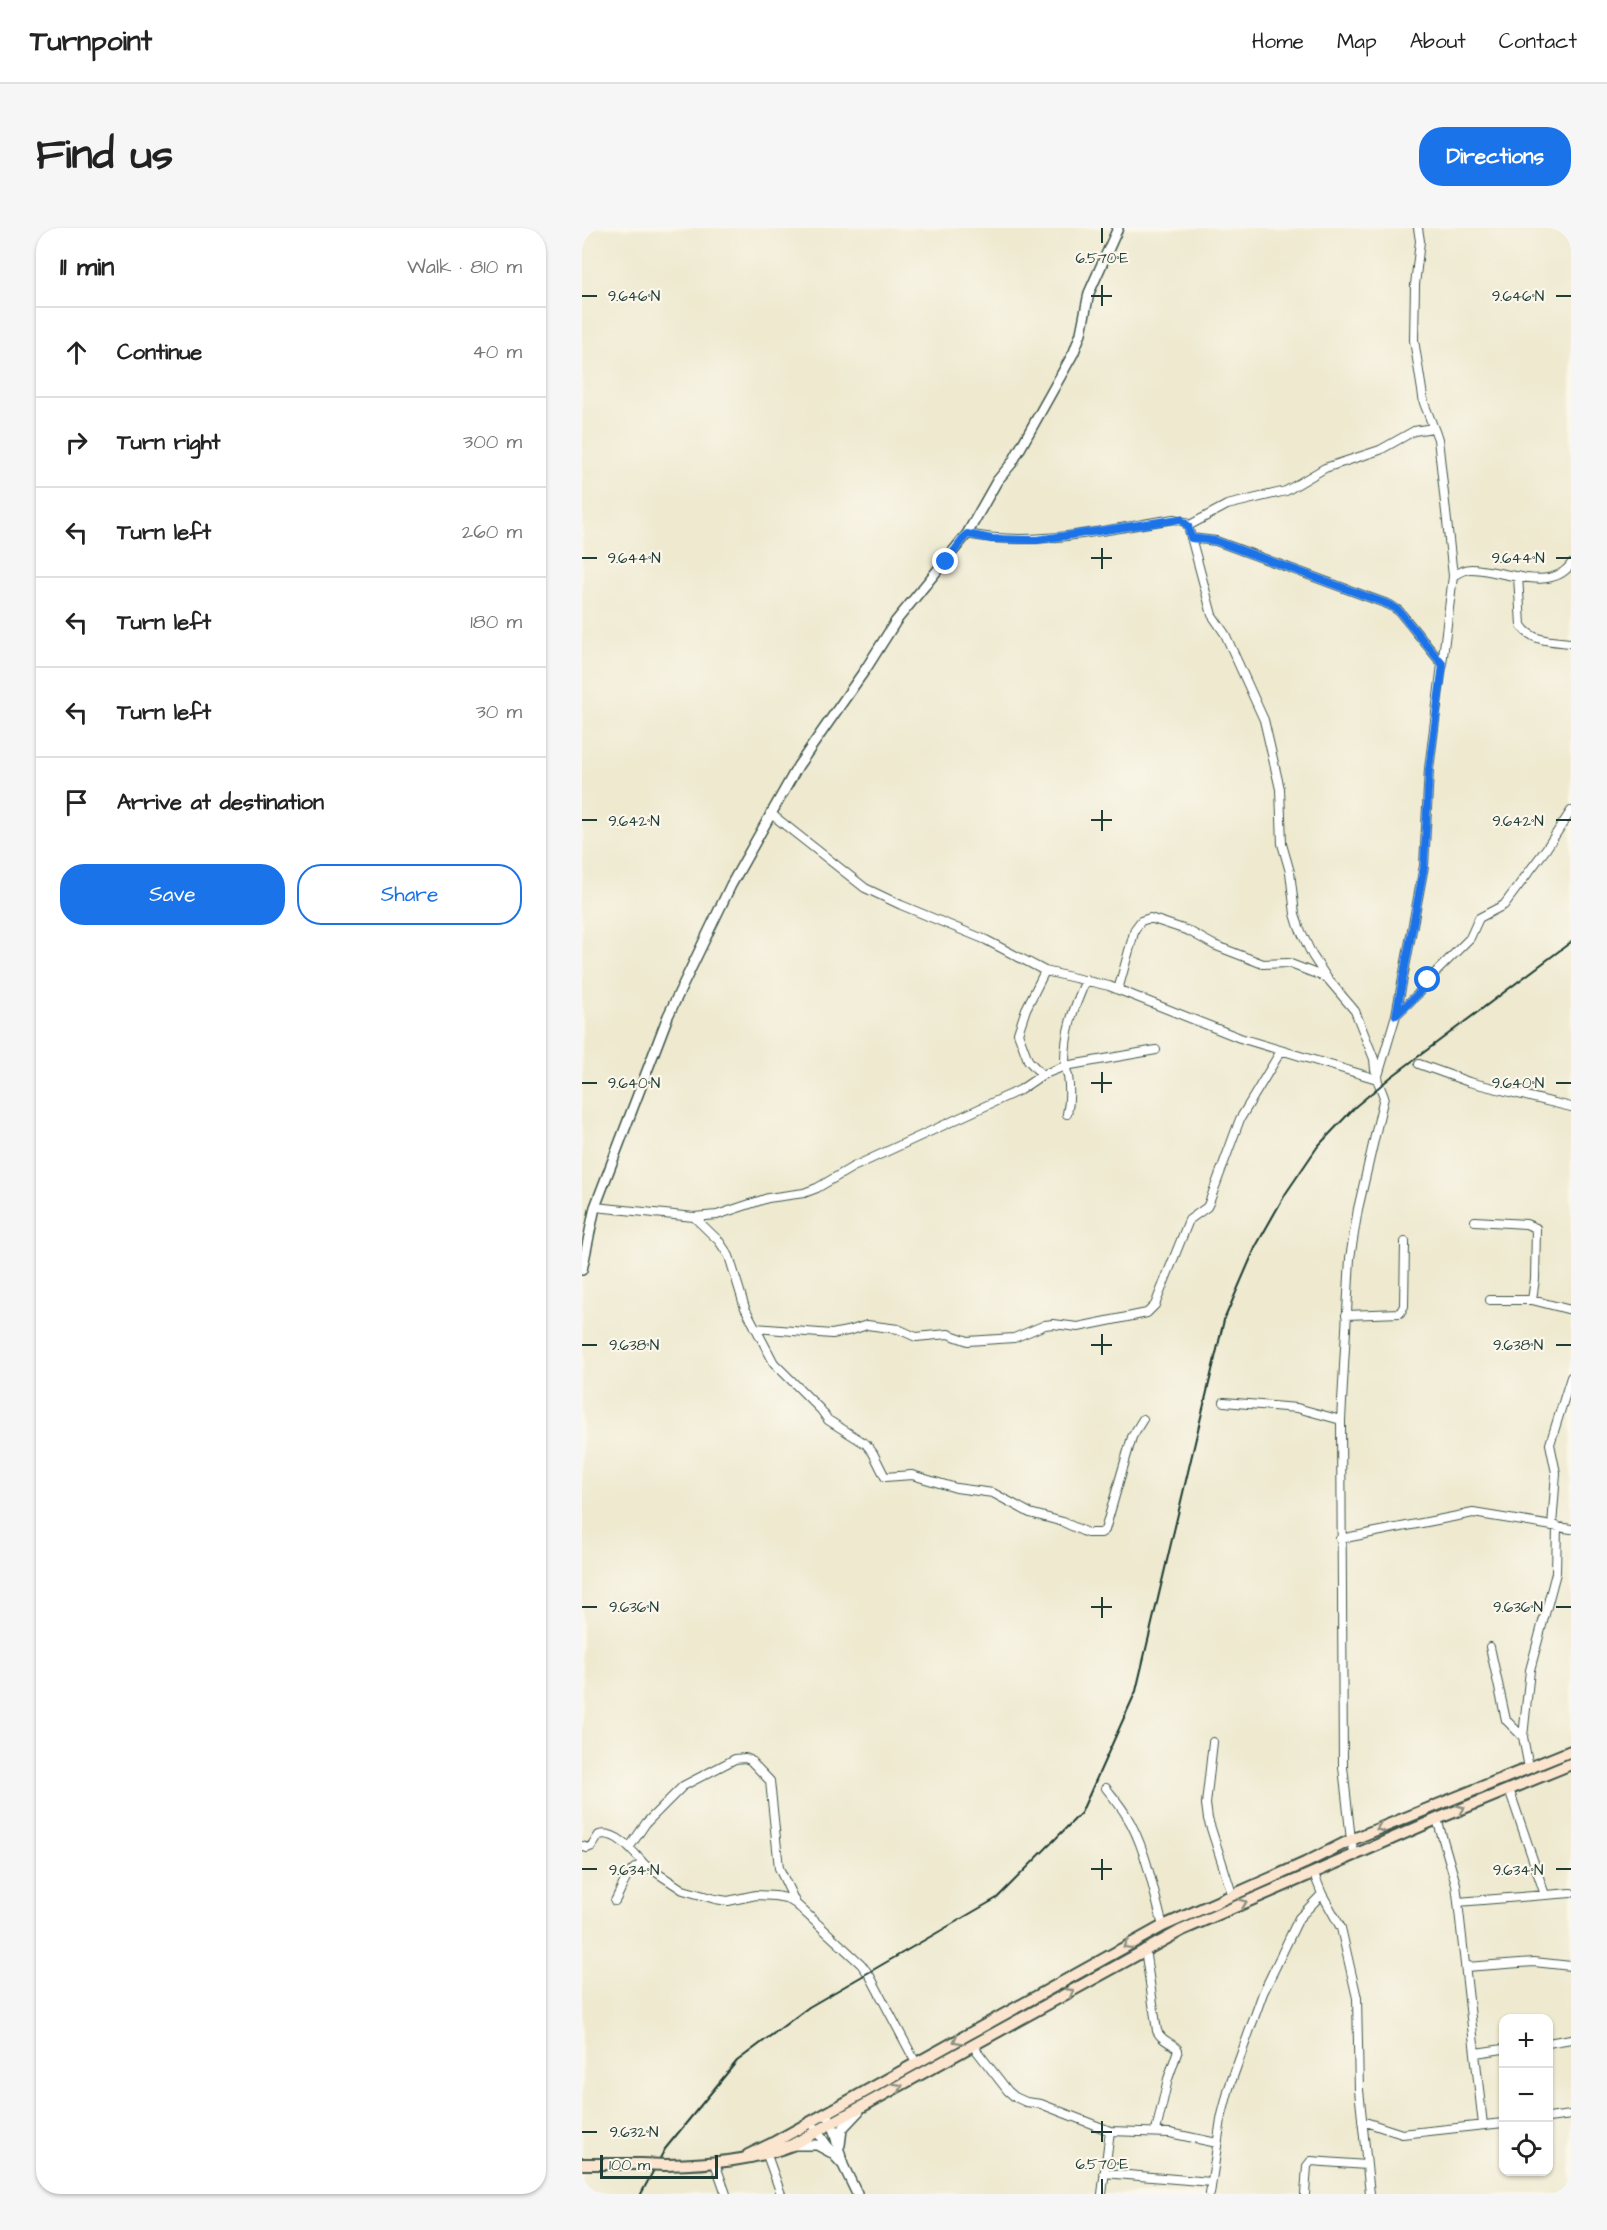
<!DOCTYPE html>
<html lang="en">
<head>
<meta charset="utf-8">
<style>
	body { margin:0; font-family:"Architects Daughter",sans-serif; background:#f6f6f6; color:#222 }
	.controls { position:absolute; right:18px; bottom:18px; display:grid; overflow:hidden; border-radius:12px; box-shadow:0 2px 4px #0004 }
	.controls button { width:54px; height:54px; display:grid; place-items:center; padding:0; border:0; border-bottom:2px solid #e0e0e0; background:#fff; color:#222; font:30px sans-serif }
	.scale { position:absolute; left:18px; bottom:15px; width:118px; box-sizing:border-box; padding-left:6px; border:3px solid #1f3d34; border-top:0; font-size:16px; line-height:21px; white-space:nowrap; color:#1f3d34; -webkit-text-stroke:4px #fbf7ec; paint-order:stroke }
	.stop { position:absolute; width:18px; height:18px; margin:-14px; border:4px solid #1a73e8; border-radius:50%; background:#fff }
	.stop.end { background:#1a73e8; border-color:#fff; box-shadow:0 2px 6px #0008 }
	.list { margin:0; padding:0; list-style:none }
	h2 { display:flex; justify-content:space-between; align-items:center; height:78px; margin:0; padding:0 24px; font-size:26px }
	h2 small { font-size:20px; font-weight:400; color:#767676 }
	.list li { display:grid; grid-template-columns:39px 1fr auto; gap:18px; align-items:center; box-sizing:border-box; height:90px; padding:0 24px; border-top:2px solid #e0e0e0 }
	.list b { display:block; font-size:22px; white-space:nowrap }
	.list em { font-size:20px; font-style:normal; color:#767676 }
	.actions { display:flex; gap:12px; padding:18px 24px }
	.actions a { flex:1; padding:14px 0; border:2px solid #1a73e8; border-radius:24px; text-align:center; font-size:21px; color:#1a73e8 }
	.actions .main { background:#1a73e8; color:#fff }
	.icon { flex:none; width:33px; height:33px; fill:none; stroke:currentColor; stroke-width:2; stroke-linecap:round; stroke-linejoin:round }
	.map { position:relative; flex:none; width:989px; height:1966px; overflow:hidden; border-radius:24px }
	header { display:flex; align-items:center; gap:36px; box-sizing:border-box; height:84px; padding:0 30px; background:#fff; border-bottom:2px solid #e0e0e0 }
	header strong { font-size:28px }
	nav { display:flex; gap:33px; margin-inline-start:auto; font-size:21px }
	.intro { display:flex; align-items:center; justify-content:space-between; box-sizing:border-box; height:144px; padding:0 36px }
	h1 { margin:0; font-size:42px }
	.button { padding:15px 27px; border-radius:24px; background:#1a73e8; color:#fff; font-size:21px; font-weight:700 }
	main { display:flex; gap:36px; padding:0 36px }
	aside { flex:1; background:#fff; border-radius:24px; box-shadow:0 2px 4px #0004 }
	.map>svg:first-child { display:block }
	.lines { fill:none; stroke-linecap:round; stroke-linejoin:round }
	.minor-casing { stroke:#3e574b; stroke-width:10 }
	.tertiary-casing { stroke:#3e574b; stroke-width:12 }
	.secondary-casing { stroke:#3e574b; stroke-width:14 }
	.minor { stroke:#fff; stroke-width:8 }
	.tertiary { stroke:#fff; stroke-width:9 }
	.secondary { stroke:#fbe5cf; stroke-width:10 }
	.rail { stroke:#1f3d34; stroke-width:2 }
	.secondary-bridge-casing { stroke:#3e574b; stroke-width:14; stroke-linecap:butt }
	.secondary-bridge { stroke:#fbe5cf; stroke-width:10 }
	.oneway { stroke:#8d9182 }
	.route { stroke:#1a73e8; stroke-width:8 }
	.ticks { fill:none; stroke:#1f3d34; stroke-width:2 }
	.ticks-label { font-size:15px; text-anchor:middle; fill:#1f3d34; stroke:#fbf7ec; stroke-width:4.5; stroke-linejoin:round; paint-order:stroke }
</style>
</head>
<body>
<header>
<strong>Turnpoint</strong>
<nav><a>Home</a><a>Map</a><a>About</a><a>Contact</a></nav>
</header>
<div class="intro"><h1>Find us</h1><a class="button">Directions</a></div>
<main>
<aside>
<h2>11 min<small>Walk · 810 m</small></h2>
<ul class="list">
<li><svg class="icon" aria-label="ahead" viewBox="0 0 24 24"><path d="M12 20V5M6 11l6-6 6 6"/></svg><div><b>Continue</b></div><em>40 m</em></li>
<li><svg class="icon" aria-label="right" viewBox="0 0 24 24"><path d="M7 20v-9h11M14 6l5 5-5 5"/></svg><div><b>Turn right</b></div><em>300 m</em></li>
<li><svg class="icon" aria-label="left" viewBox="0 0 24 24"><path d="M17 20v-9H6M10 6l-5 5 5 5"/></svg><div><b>Turn left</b></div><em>260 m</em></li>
<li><svg class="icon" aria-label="left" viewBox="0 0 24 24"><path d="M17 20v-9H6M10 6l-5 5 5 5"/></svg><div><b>Turn left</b></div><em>180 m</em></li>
<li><svg class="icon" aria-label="left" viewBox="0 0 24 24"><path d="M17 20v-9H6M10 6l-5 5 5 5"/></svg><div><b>Turn left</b></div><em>30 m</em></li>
<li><svg class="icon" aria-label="arrive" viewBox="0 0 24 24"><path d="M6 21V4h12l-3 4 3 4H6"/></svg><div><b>Arrive at destination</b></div></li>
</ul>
<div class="actions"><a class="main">Save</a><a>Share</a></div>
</aside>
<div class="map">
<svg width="989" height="1966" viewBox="0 0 989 1966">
	<rect width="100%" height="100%" fill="#fbf7ec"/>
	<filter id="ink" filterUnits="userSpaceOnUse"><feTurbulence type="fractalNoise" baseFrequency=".0167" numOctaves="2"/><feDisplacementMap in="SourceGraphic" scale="12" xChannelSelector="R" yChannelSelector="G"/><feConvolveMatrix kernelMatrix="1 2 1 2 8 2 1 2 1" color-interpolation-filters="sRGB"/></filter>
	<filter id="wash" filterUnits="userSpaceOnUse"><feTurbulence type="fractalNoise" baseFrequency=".008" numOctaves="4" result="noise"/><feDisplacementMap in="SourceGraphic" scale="24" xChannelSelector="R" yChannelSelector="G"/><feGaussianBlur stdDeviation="1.35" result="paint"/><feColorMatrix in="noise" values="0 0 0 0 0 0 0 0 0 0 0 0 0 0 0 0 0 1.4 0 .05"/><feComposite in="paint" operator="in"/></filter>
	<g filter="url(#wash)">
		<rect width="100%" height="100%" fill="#eee9cf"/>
	</g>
	<g filter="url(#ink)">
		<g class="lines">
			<defs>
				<path id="minor" d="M606,298L645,277L704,263L743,240L798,222L832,203L851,200
					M385,306C454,320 524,301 592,291L603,294L606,298L630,387L643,406L682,492L698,561L700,616L708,644L713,686L717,699L730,727L745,750L773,783L792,831L793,842
					M609,310L634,313L808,377L817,383L861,437
					M871,348C876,345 882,341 889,341C918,341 968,366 989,336
					M936,348L939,397C949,414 971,413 989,415
					M188,585L283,660L319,677L404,712L463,743L527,758L658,810L795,851
					M536,762L553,701L559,693L568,690L607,703L632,717L681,736L706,735L745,750
					M815,786L836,766L846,752L888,710L897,690L922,677L964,621L989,583
					M837,836L887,854L989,879
					M460,847L446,832L436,805L444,781L463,743
					M485,886C488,873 488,862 486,848C485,844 483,840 483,835C483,802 491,782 504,752
					M13,979L112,989L135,987L186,970L222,965L235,960L271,939L438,862L460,847L483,838L574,822
					M112,989L137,1013L147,1028L163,1080L192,1135L239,1182L246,1192L284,1216L291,1225L303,1249L330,1247L374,1260L411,1265L448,1285L481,1294L505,1305H519L523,1302L550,1209L561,1191
					M893,993L944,996L954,1000L953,1051L950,1072
					M908,1072H950L989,1082
					M764,1087L818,1085L822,1078L823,1014
					M173,1100L250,1106L270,1102L285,1097L316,1101L334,1109L366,1106L386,1113L432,1110L463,1097L471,1096L496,1099L565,1085L573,1077L607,992L625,979L627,975L658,891L699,823
					M642,1174L715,1180L759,1192
					M970,1298L974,1245L968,1216L989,1149
					M758,1311L891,1285L989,1301
					M908,1419L924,1492L941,1509
					M631,1514L624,1576L626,1591L650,1666
					M947,1540L941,1509L948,1442L974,1345L975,1298
					M524,1560C531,1569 538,1577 544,1587C564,1619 571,1662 581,1698
					M927,1561L963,1667
					M855,1591L874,1656L901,1897
					M0,1618L5,1620L10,1618L17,1607C35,1602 52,1625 63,1637
					M47,1620L64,1595L101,1558L153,1531L163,1530L168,1532L188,1553L197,1640L214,1676
					M773,1628L769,1612L761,1539L759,1192L768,1030L776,981L802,869L795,851L814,787L842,638L847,541L871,348L856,211L842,175L832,112L833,57L838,13L836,0
					M732,1646L740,1666L759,1700L775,1770L777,1862L788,1966
					M33,1673C40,1661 47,1635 63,1637L101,1662L133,1671L146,1673L174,1667L193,1668L204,1670L214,1676L279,1736L288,1748L334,1835
					M876,1674L989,1665
					M563,1721L575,1803C581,1815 591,1814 596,1822L586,1851L574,1903
					M884,1739L952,1734L989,1738
					M966,1815L989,1811
					M391,1818L426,1863L433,1869L444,1874L459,1876L528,1903L588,1905L635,1915
					M894,1825L921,1821
					M966,1890L989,1887
					M780,1893L820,1906L921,1895
					M185,1927L199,1966
					M133,1935L144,1966
					M522,1945L629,1954
					M520,1966L528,1903
					M628,1966L639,1891L647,1860L681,1765L717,1690L740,1666
					M723,1966L725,1938L729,1933L784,1937"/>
				<path id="tertiary" d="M0,1042L13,979L86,788L149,657L216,538L285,439L314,393L385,306L415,253L430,235L492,124L499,105L507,65L536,0
					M245,1885L250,1896L261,1937L275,1966
					M232,1899L251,1926L261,1937
					M212,1917H235L248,1924
					M258,1917L260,1901L277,1883"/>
				<path id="secondary" d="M166,1927L189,1916L581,1698L723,1635L769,1612L989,1523
					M0,1936H58
					M84,1937C128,1936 169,1933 210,1917L600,1702L855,1591L989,1536"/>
			</defs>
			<!-- minor casing -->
			<use href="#minor" class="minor-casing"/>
			<!-- tertiary casing -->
			<use href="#tertiary" class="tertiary-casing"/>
			<!-- secondary casing -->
			<use href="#secondary" class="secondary-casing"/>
			<!-- minor -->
			<use href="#minor" class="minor"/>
			<!-- tertiary -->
			<use href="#tertiary" class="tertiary"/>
			<!-- secondary -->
			<use href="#secondary" class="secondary"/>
			<!-- rail -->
			<path class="rail" d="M59,1966L83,1921L155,1833L227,1779L415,1670L499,1585L554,1463L642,1092L674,1018L704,965L736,918L774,878L809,849L989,714"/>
			<defs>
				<path id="secondary-bridge" d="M58,1936L84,1937"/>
			</defs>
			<!-- secondary-bridge casing -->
			<use href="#secondary-bridge" class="secondary-bridge-casing"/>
			<!-- secondary-bridge -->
			<use href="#secondary-bridge" class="secondary-bridge"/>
		</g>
		<!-- one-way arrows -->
		<defs><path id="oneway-chevron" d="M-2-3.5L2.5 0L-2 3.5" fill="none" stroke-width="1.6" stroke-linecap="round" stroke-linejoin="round" transform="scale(1.5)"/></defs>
		<g class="oneway">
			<use href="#oneway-chevron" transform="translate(879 1581) rotate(-23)"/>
			<use href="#oneway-chevron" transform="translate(798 1600) rotate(158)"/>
			<use href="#oneway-chevron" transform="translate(661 1675) rotate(-22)"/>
			<use href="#oneway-chevron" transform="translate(545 1717) rotate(151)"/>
			<use href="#oneway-chevron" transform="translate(488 1764) rotate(-30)"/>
			<use href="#oneway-chevron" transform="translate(375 1812) rotate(151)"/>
			<use href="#oneway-chevron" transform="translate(317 1859) rotate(-29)"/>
		</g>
	</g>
	<g class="lines" filter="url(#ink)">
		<!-- route -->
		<path class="route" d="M364,334L385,306L410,311L455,312L598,291L606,298L609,310L634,313L808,377L817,383L861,437L847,541L842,639L814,787L836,766L846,752"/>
	</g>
	<!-- ticks -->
	<path class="ticks" d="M520,0V15M520,57V78M0,68H15M509,68H530M974,68H989M520,320V341M0,330H15M509,330H530M974,330H989M520,582V603M0,592H15M509,592H530M974,592H989M520,844V865M0,855H15M509,855H530M974,855H989M520,1106V1127M0,1117H15M509,1117H530M974,1117H989M520,1369V1390M0,1379H15M509,1379H530M974,1379H989M520,1631V1652M0,1641H15M509,1641H530M974,1641H989M520,1893V1914M0,1904H15M509,1904H530M520,1951V1966"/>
	<g class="ticks-label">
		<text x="520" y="35">6.570°E</text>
		<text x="52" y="73">9.646°N</text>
		<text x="936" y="73">9.646°N</text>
		<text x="52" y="335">9.644°N</text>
		<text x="936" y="335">9.644°N</text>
		<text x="52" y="598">9.642°N</text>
		<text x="936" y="598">9.642°N</text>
		<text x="52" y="860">9.640°N</text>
		<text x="936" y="860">9.640°N</text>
		<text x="52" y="1122">9.638°N</text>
		<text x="936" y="1122">9.638°N</text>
		<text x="52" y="1384">9.636°N</text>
		<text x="936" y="1384">9.636°N</text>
		<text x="52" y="1647">9.634°N</text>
		<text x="936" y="1647">9.634°N</text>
		<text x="52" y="1909">9.632°N</text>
		<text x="520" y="1941">6.570°E</text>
	</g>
</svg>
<div class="controls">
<button>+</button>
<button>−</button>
<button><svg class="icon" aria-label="locate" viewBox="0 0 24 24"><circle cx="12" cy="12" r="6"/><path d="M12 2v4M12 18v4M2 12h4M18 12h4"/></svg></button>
</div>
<div class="scale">100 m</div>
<div class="stop" style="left:846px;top:752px"></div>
<div class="stop end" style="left:364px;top:334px"></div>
</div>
</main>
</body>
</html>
